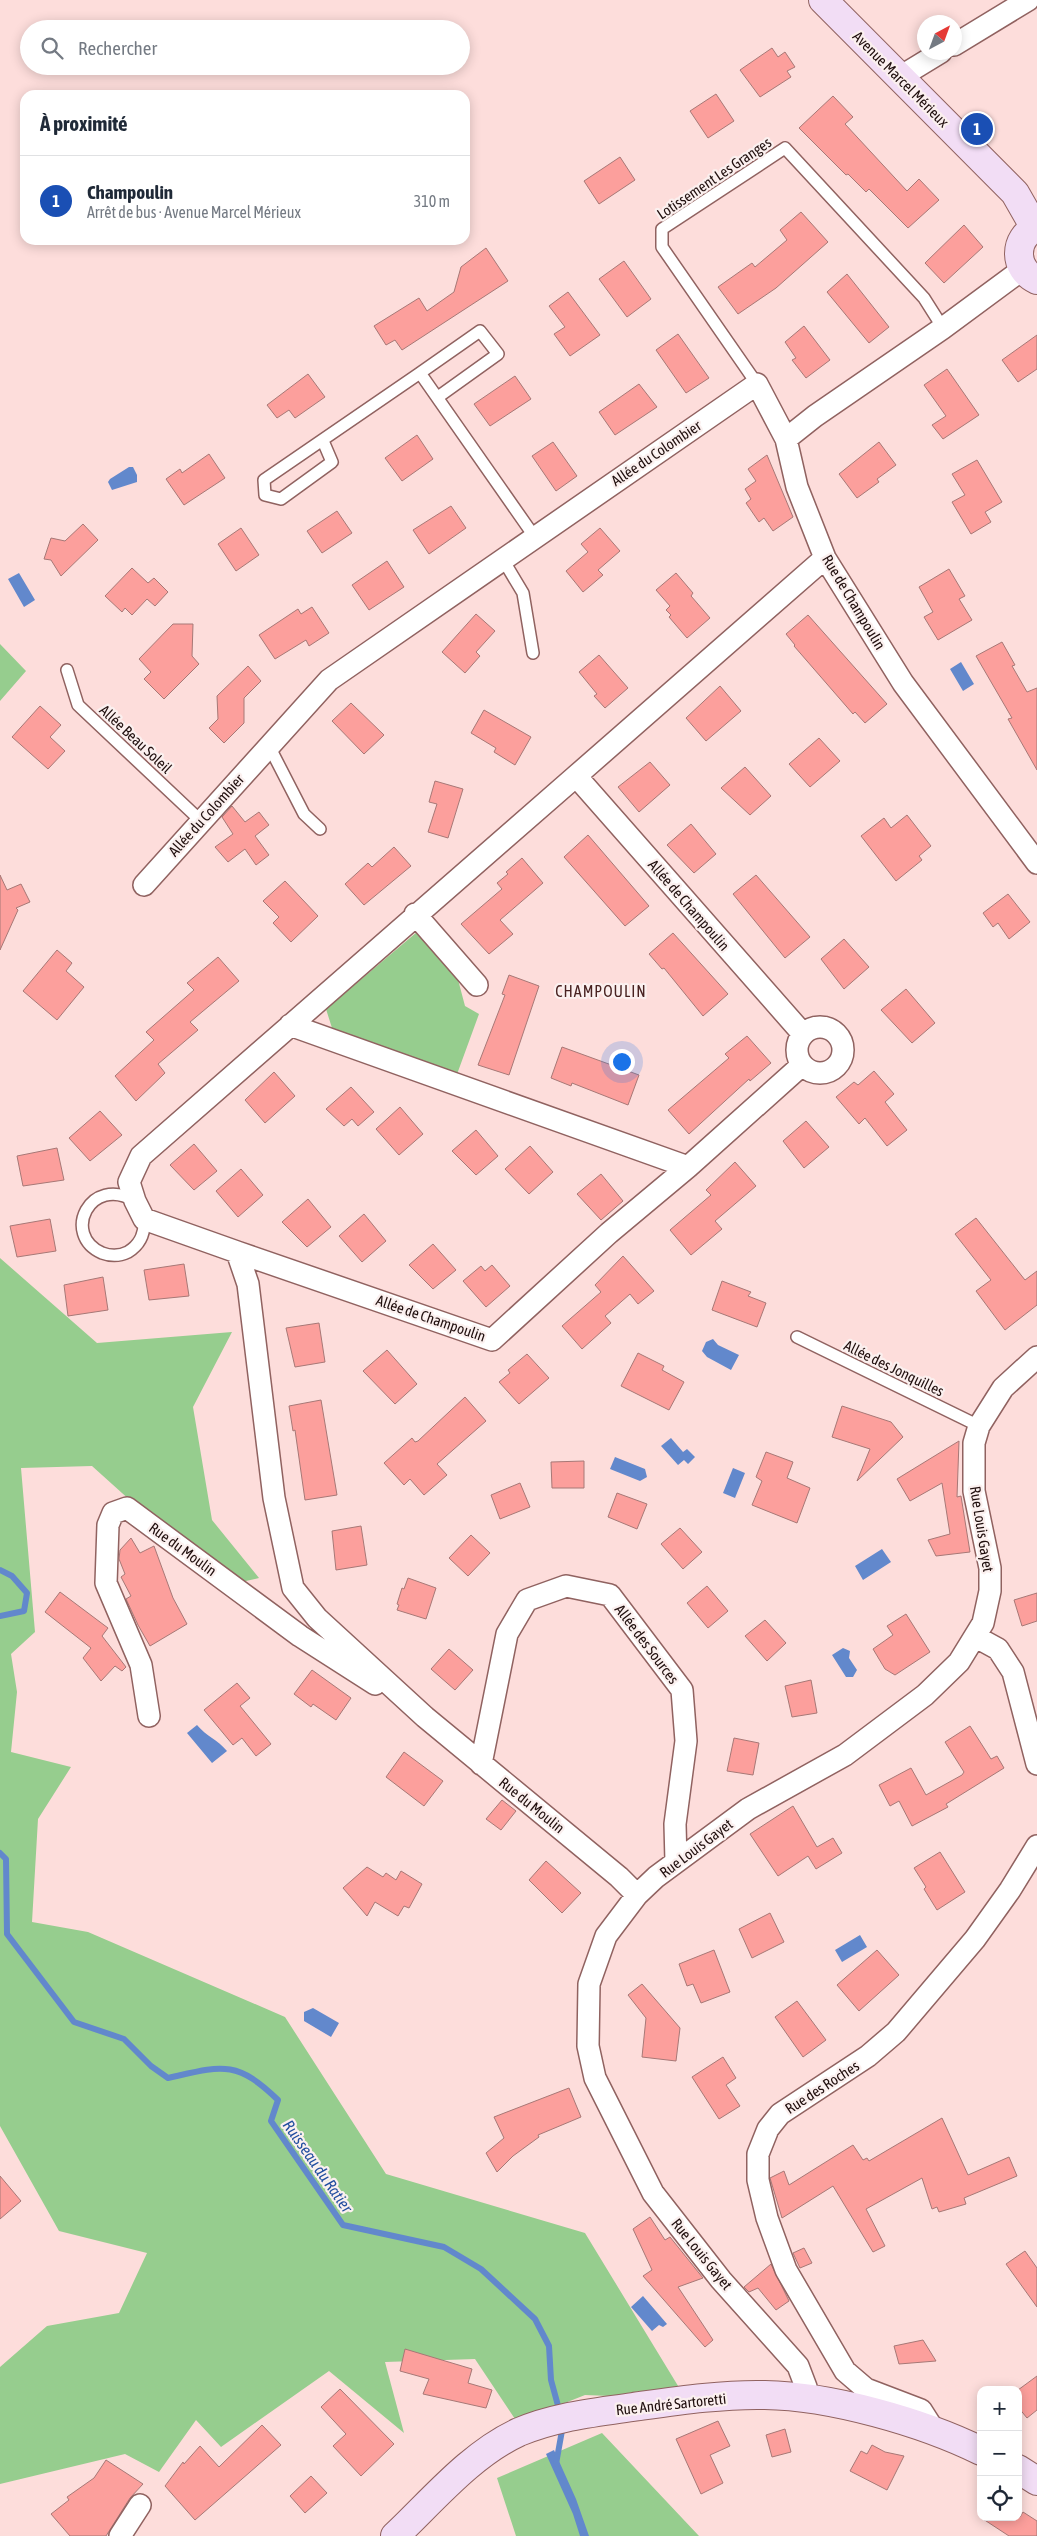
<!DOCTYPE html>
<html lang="fr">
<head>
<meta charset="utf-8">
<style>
	body { margin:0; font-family:"Asap Condensed",sans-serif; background:#f2f2f3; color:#1f2937 }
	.controls { position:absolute; right:15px; bottom:15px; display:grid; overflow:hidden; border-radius:10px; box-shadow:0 2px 12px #0003 }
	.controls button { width:45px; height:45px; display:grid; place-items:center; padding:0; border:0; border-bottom:1px solid #e0e1e3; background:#fff; color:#1f2937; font:25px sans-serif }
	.compass { position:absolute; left:917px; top:15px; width:45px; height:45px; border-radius:50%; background:#fff; box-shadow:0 2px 12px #0003; rotate:41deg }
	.you { position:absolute; left:621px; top:1061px; width:18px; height:18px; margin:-12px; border:4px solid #fff; border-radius:50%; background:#1a73e8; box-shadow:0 0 0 8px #1a73e833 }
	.badge { display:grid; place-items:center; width:32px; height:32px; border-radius:50%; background:#3f878c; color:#fff; font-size:16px; font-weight:700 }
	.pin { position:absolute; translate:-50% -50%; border:2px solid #fff; box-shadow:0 1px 5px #0006 }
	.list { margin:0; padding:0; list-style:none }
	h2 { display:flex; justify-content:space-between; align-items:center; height:65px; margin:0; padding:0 20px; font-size:21px }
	h2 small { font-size:16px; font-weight:400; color:#747a83 }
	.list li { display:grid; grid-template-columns:32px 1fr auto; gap:15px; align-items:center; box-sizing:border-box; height:90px; padding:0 20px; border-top:1px solid #e0e1e3 }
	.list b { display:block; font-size:19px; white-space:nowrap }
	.list p { margin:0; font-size:16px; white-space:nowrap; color:#747a83 }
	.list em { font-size:16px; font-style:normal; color:#747a83 }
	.icon { flex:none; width:28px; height:28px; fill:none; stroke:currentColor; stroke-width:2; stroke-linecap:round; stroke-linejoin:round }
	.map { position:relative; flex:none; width:1037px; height:2536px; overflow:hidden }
	.search { position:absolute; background:#fff; box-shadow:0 2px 12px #0003; left:20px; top:20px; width:450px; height:55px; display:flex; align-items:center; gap:12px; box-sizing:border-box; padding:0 18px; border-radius:28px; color:#747a83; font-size:19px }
	.panel { position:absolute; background:#fff; box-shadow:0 2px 12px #0003; left:20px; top:90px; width:450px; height:155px; border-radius:15px }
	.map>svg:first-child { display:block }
	.green { fill:#96cd8e }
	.water { fill:#6288cc }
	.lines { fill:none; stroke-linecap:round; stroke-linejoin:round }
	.stream { stroke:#6288cc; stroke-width:6 }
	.building { fill:#fc9f9c; stroke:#a77876 }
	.lane-casing { stroke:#906260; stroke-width:14 }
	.street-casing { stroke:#906260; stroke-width:24 }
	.secondary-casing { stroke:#906260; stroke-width:30 }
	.lane { stroke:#fff; stroke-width:11 }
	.street { stroke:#fff; stroke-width:21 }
	.secondary { stroke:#f2ddf5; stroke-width:28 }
	.labels { text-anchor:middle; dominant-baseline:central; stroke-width:4.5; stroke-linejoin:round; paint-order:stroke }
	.street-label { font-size:15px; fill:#200f0e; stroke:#fbf0ef }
	.neighbourhood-label { font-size:16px; letter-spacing:1px; fill:#492221; stroke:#fbf0ef }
	.water-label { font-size:16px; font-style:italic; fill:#224ea0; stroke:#fbf0ef }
</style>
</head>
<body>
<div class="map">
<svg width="1037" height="2536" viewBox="0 0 1037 2536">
	<rect width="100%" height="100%" fill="#fddddb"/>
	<!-- green -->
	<path class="green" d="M0,644L26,671L0,701Z
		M417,932L456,972L465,1006L479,1014L456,1077L332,1028L326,1009Z
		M0,1258L97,1343L232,1332L193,1407L212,1520L259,1578L219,1587L182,1547L92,1466L21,1468L35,1632L11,1654L17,1692L11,1752L71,1767L38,1819L32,1922L88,1932L285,2017L386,2174L585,2233L686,2399L585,2395L517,2422L475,2359L385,2362L404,2433L329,2371L221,2447L196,2420L159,2472L125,2454L0,2484V2367L47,2326L119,2313L147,2253L59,2231L0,2126Z
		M602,2433L699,2536H516L497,2478Z"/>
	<!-- water -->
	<path class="water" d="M129,467H133L137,475V482L112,490L108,482L110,479Z
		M19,573L35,600L24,607L8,579Z
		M961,662L974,684L963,691L950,669Z
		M713,1339L718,1345L739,1355L731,1370L707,1357L702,1351L706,1342Z
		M671,1438L683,1452L687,1449L695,1457L688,1464L684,1460L678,1465L661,1446Z
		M615,1457L645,1469L647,1477L640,1481L610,1469Z
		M733,1468L745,1473L735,1498L723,1493Z
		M882,1549L891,1562L863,1580L855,1566Z
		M843,1648L850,1651L849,1658L857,1670L853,1677H846L832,1655Z
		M197,1725C206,1736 218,1740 227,1751L212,1763L187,1733Z
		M860,1935L867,1947L842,1962L835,1950Z
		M313,2008L339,2023L331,2037L304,2021V2012Z
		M643,2296L667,2324L663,2327L659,2325L652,2331L631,2307Z
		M554,2450L576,2499L589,2536H580L573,2514L546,2454Z"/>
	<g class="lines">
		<!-- stream -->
		<path class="stream" d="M0,1570L12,1576L27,1593L24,1611L0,1616
			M0,1853L6,1859L7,1934L74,2022L124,2039L151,2066L168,2078C221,2066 236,2059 278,2100L271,2121L343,2225L444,2247L481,2269L535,2319L549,2346L551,2380L560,2413
			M556,2464L563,2425"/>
	</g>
	<!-- building -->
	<path class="building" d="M772,48L778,57L785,52L795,67L787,71L791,77L760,97L740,70Z
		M716,94L734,121L708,138L690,111Z
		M833,96L853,117L845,124L907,191L919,179L939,200L908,228L869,189L866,192L848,174L846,175L799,128Z
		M620,157L635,180L599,204L584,181Z
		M801,212L828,242L776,288L738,314L718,287L752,263L755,267L787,240L780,230Z
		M964,225L983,247L944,283L925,263Z
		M486,248L508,281L402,350L395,340L386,345L374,326L419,298L427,311L454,292L461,267Z
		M624,261L651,299L627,317L599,279Z
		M847,274L889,327L869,343L827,292Z
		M568,292L600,335L570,356L554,334L565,327L549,306Z
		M804,326L830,360L806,378L792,360L796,358L785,342Z
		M678,334L709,378L686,393L656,350Z
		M1037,335V369L1018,382L1002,360Z
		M947,369L979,415L943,439L932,425L946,416L924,385Z
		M308,374L325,397L295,418L289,410L277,418L267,405Z
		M515,376L531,399L490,426L474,404Z
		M639,384L657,407L615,435L599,412Z
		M417,435L433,459L402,481L385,458Z
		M553,442L577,476L556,491L532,456Z
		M879,442L896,465L877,479L879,482L857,498L839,474Z
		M209,454L225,478L184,505L166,479L180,469L182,473Z
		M767,455L793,517L773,531L764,518L759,522L746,503L751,499L745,489L756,481L748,469Z
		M977,460L1002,502L985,512L991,522L971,534L952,502L965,495L952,474Z
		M451,506L466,528L429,554L413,530Z
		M337,511L352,533L322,553L307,531Z
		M83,524L98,540L61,576L51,560L44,559L51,538L65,541Z
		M241,528L259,555L236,571L218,544Z
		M600,528L620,551L598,570L603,575L583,592L566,571L588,552L581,544Z
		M387,561L404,587L369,610L352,585Z
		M132,568L148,583L154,578L168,592L155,606L147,599L132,615L125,608L122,612L105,596Z
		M949,569L965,596L959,599L972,620L938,640L924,617L933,612L919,587Z
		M676,573L693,593L691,596L710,618L687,638L669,617L671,615L666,610L670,606L656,590Z
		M312,607L329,633L309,646L306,640L275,659L259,635L298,609L301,614Z
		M476,614L495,631L476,652L480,656L465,673L442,652Z
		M808,615L887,704L865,723L855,712L853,714L794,646L795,645L786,634Z
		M173,624H193L192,656L199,664L164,699L144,679L151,672L139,659Z
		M1002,642L1015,665L1012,666L1027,692L1037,688V770L1008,719L1012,718L976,656Z
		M599,655L628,688L605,708L594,696L597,694L579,672Z
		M248,666L261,681L244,698V723L224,743L209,728L218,719L217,696Z
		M720,686L741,711L706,741L686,718Z
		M351,703L384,735L364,754L332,721Z
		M40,706L61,725L50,737L65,751L48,769L12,737Z
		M484,710L531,737L515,765L494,752L496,748L471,733Z
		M819,738L840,761L810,787L789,764Z
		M650,762L670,785L639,812L618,787Z
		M745,767L771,796L750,815L721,788Z
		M435,781L463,789L448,838L428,832L437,804L429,802Z
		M232,806L245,822L259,812L269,825L255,836L269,855L256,865L245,849L228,862L215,847L233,834L222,817Z
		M907,815L931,846L919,856L922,860L896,881L861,836L884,818L891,828Z
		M691,824L716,854L694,873L667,845Z
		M588,835L649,906L625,926L564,857Z
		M394,847L411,866L364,905L345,884L368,863L372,867Z
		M522,858L543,883L500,920L513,934L489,954L461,924L502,889L497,883L508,874L506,872Z
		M0,875L7,890L21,884L30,902L16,908L18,910L0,950Z
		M756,875L810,937L785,958L733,894Z
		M285,881L318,916L291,942L273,923L279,917L263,901Z
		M1008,894L1030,922L1009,939L998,923L993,927L983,913Z
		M673,933L728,994L703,1016L664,968L662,969L649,954Z
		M844,939L869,967L844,989L821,959Z
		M57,950L72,963L66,971L84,987L57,1020L23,991Z
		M218,957L239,981L190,1022L198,1030L158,1064L165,1073L136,1101L115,1076L154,1040L146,1032L194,990L187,983Z
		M509,975L539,986L509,1075L478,1065L505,995L502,994Z
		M906,989L935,1023L912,1043L881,1010Z
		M747,1036L771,1063L750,1081L749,1079L689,1134L668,1110L729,1058L725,1054Z
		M562,1047L639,1075L628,1105L572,1083L571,1086L551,1078Z
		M874,1071L894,1094L885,1102L907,1130L887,1146L865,1118L859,1124L836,1097L854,1082L858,1085Z
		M274,1072L295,1096L265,1123L245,1100Z
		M351,1087L374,1112L358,1126L352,1119L344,1126L326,1109Z
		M400,1107L423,1134L399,1155L376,1129Z
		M100,1111L122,1135L90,1161L69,1138Z
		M806,1121L829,1147L804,1168L783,1141Z
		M476,1130L498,1156L476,1175L452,1151Z
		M194,1144L217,1171L194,1190L170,1165Z
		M530,1146L553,1172L529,1194L505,1169Z
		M57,1148L64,1180L23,1186L17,1156Z
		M735,1162L756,1186L715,1221L722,1229L691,1255L670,1230L711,1195L706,1190Z
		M241,1169L263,1195L238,1217L216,1191Z
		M601,1174L623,1201L601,1220L577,1194Z
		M308,1199L331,1227L307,1247L282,1222Z
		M364,1214L386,1241L362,1262L339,1236Z
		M976,1218L1025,1280L1037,1271V1305L1005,1330L976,1291L991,1280L955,1234Z
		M50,1219L56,1251L17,1257L10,1226Z
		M433,1244L456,1270L433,1289L409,1265Z
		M623,1256L654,1291L638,1304L630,1294L605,1316L611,1323L582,1349L562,1326L601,1292L595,1285Z
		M184,1264L189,1296L149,1300L144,1270Z
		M492,1265L510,1286L486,1307L463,1281L481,1266L485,1271Z
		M103,1277L108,1310L68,1316L64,1285Z
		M722,1281L751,1292L748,1296L766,1303L757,1327L712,1310Z
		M319,1323L325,1362L295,1367L286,1328Z
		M387,1350L417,1384L395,1404L363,1371Z
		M638,1353L664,1366L662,1370L684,1382L669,1410L621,1386Z
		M527,1354L549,1378L519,1404L499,1382L510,1373L508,1370Z
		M465,1397L486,1421L437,1464L447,1475L424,1495L410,1479L404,1485L384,1463L412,1438L415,1442L418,1441Z
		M321,1400L337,1495L305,1500L295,1430L293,1431L289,1406Z
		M842,1406L891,1422L903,1437L857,1481L870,1449L832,1437Z
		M959,1441L957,1497L961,1496L970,1552L936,1556L928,1540L950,1534L942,1483L910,1501L897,1479Z
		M766,1452L793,1462L787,1478L810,1488L797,1523L752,1505L762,1481L756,1477Z
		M584,1461V1488H552L551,1462Z
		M520,1483L530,1507L500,1519L491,1495Z
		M617,1493L647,1504L637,1529L608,1517Z
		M361,1526L367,1565L336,1570L332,1531Z
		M680,1528L702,1552L683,1569L661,1544Z
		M471,1535L490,1553L468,1576L449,1558Z
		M131,1538L140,1553L154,1546L173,1598L187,1624L150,1646L138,1625L126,1599L131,1596L121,1577L125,1574L119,1559L120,1550Z
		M408,1578L436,1588L426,1619L397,1610L399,1605L397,1604L402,1588L404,1589Z
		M707,1586L728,1611L708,1628L687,1603Z
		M60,1592L108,1628L102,1636L126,1667L122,1671L115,1666L101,1681L83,1658L91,1648L45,1612Z
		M1037,1593V1621L1022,1626L1014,1600Z
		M906,1614L930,1652L895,1675L885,1669L873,1649L893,1635L887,1626Z
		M765,1620L786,1643L767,1661L745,1636Z
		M449,1649L473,1670L455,1690L431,1669Z
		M312,1670L351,1698L336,1720L313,1704L311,1707L294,1694Z
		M811,1680L817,1713L792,1717L785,1686Z
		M237,1683L250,1698L240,1706L271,1744L256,1756L242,1738L233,1745L204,1710Z
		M970,1726L991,1759L997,1756L1004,1768L946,1804L948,1807L912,1826L899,1801L890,1806L879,1785L911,1768L926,1795L962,1775L964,1772L945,1742Z
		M734,1738L759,1743L753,1775L727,1771Z
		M404,1752L443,1781L424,1806L386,1777Z
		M502,1800L516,1811L501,1830L486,1819Z
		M793,1806L817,1847L833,1838L842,1853L816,1869L808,1856L778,1876L750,1834Z
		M940,1852L965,1892L937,1910L924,1889L926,1887L914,1868Z
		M546,1861L581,1893L562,1913L529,1880Z
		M367,1867L383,1877L386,1873L396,1880L401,1871L422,1884L409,1908L404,1906L398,1916L375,1902L367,1916L343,1888Z
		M770,1913L784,1942L752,1958L739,1929Z
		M714,1950L730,1992L701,2003L693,1984L687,1986L679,1964Z
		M877,1950L899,1975L859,2011L837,1985Z
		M642,1984L680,2028L676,2061L642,2057L646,2018L628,1995Z
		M797,2001L826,2040L803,2057L775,2017Z
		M723,2057L736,2078L726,2085L740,2106L719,2119L692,2077Z
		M569,2088L581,2117L538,2135L539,2137L513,2156L497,2172L486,2153L504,2138L494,2117Z
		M942,2118L968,2175L1009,2157L1017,2176L964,2198L966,2204L939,2212L937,2207L932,2209L922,2178L866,2209L885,2246L873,2252L833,2186L782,2218L770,2178L784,2171L789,2185L853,2145L863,2160L867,2158L869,2161Z
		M0,2176L21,2201L0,2219Z
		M650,2217L665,2240L670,2237L703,2278L678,2287L713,2340L705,2347L643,2276L652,2270L633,2229Z
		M804,2248L812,2263L800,2268L793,2253Z
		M1025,2251L1037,2268V2307L1006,2264Z
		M771,2264L789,2301L776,2310L758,2288L749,2292L744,2287Z
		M923,2340L936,2361L899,2364L894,2346Z
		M405,2349L472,2369L468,2383L492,2390L486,2408L423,2394L429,2379L400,2371Z
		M1037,2376V2410L1027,2418L1018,2407V2390Z
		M340,2389L394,2444L361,2476L333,2446L346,2434L321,2407Z
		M718,2421L730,2446L710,2455L723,2483L701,2494L676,2439Z
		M262,2425L281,2445L195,2520L165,2486L183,2462L184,2464L200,2446L219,2467Z
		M785,2429L791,2452L772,2457L766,2435Z
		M872,2445L885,2452L904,2456L887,2490L850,2471L861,2451L867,2454Z
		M106,2460L143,2484L130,2498L106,2536H70L51,2514L69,2500L67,2497L94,2478Z
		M311,2476L327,2493L305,2513L290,2496Z
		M1023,2512L1037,2521V2536H1009L980,2517H1020Z"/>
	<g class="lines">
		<defs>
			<path id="lane" d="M420,373L480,331L498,354L438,397
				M757,384L662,247V229L785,148L924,298L943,328
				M323,441L332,462L281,499L265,495L264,480L420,373L534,536
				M502,558L523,593L533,653
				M67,670L78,705L201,821
				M269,746L304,814L320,829
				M135,1201C90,1174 61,1235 102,1253C110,1256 120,1256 128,1252C141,1244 145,1233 144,1219
				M797,1337L979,1426"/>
			<path id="street" d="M954,45L1028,0
				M900,77L941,52
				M1023,269L943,328L815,416L786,439L797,487L825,558L903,683L1037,863
				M576,776L825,558
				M144,885L329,680L757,384L786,439
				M415,914L477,985
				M290,1025L688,1167L802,1065
				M797 1050a23 23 0 1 1 46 0a23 23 0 1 1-46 0Z
				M237,1252L492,1340L609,1233L688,1167
				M976,1637L998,1649L1013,1672L1037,1764
				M149,1716L141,1665L106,1583L108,1525L113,1513L127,1508L300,1636L375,1684
				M481,1764L507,1634L527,1600L566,1586L610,1595L682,1690L686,1741L675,1824L676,1862
				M637,1895L619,1877L425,1717L317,1618L293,1588L274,1498L248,1284L237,1252L144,1219L135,1201L129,1182L141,1156L576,776L803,1034
				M807,2398L806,2387L798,2366L721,2280L653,2193L595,2078L588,2046L589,1984L606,1936L637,1895L656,1877L748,1809L845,1755L925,1695L959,1662L983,1623L990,1591V1568L974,1491V1443L979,1426L1003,1388L1037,1357
				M935,2432L921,2410L866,2389L845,2371L786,2270L767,2218L758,2180V2154L768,2129L780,2114L868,2056L896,2032L975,1939L1010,1890L1037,1846
				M120,2536L140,2505"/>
			<path id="secondary" d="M823,0L1015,193L1035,228
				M1037,227C1013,238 1013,269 1037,280
				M1018,2469L1037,2481
				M395,2536C433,2500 471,2454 519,2432C557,2416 594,2413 633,2407C676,2401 722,2394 765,2395C831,2396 922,2422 981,2451"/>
		</defs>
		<!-- lane casing -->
		<use href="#lane" class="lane-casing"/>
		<!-- street casing -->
		<use href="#street" class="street-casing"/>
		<!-- secondary casing -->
		<use href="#secondary" class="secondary-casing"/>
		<!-- lane -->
		<use href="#lane" class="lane"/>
		<!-- street -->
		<use href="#street" class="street"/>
		<!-- secondary -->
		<use href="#secondary" class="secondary"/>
	</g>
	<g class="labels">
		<!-- street labels -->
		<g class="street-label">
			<text transform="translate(901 79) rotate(45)">Avenue Marcel Mérieux</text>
			<text transform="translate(714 178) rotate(-34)">Lotissement Les Granges</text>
			<text transform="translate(656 453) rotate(-34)">Allée du Colombier</text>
			<text transform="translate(854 602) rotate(59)">Rue de Champoulin</text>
			<text transform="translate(136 739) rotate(43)">Allée Beau Soleil</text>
			<text transform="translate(206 815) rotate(-48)">Allée du Colombier</text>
			<text transform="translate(689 905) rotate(49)">Allée de Champoulin</text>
			<text transform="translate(431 1318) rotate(19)">Allée de Champoulin</text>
			<text transform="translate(894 1368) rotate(26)">Allée des Jonquilles</text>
			<text transform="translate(982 1529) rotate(81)">Rue Louis Gayet</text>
			<text transform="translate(183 1549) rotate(36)">Rue du Moulin</text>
			<text transform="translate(647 1644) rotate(53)">Allée des Sources</text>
			<text transform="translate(532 1805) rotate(39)">Rue du Moulin</text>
			<text transform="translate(696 1848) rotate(-37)">Rue Louis Gayet</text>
			<text transform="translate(822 2087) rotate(-33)">Rue des Roches</text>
			<text transform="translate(702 2254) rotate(51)">Rue Louis Gayet</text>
			<text transform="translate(671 2404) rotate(-6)">Rue André Sartoretti</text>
		</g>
		<!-- neighbourhood labels -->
		<g class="neighbourhood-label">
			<text x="601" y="991">CHAMPOULIN</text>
		</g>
		<!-- water labels -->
		<g class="water-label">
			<text transform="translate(318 2166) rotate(55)">Ruisseau du Ratier</text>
		</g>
	</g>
</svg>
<div class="controls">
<button>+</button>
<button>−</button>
<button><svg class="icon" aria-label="locate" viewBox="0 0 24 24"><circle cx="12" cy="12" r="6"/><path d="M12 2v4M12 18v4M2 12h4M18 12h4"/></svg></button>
</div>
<svg class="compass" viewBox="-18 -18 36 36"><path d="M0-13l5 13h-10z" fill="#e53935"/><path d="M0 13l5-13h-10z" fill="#747a83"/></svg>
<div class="you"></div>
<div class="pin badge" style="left:977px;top:129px;background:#1a4fb4">1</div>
<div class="search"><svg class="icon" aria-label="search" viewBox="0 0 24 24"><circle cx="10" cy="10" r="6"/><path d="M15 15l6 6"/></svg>Rechercher</div>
<section class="panel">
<h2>À proximité<small></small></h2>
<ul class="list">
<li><span class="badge" style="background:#1a4fb4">1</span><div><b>Champoulin</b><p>Arrêt de bus · Avenue Marcel Mérieux</p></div><em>310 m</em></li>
</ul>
</section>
</div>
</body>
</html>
